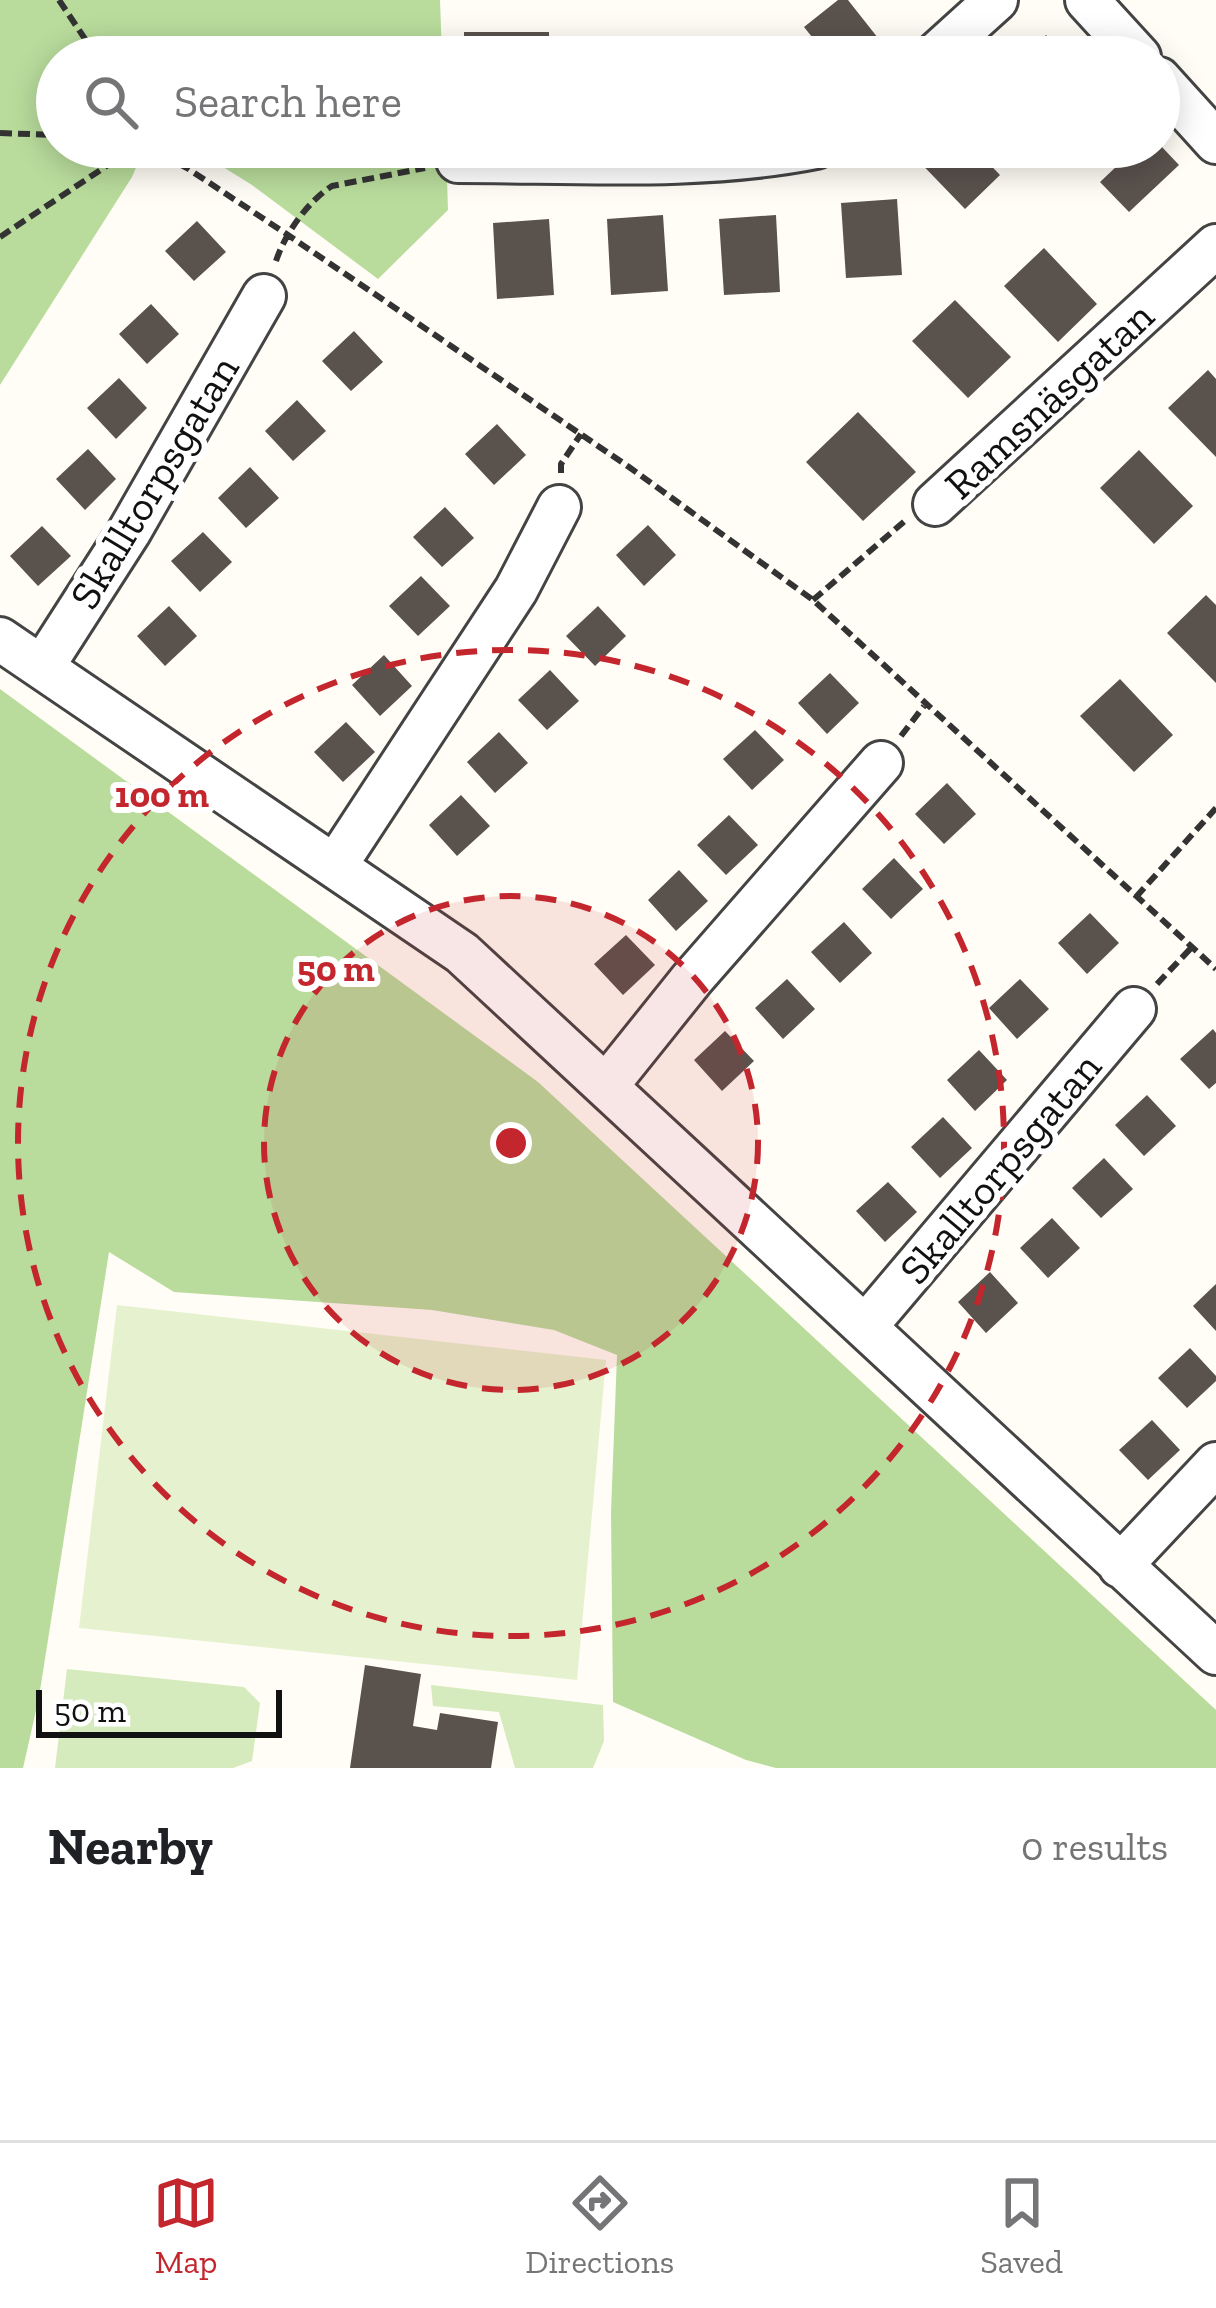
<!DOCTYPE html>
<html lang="en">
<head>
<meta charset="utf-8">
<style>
	body { margin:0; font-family:"Zilla Slab",serif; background:#f2f2f2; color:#202124 }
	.scale { position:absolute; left:36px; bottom:30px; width:246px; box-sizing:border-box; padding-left:12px; border:6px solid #111; border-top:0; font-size:33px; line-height:42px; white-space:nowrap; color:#111; -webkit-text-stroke:9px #fff; paint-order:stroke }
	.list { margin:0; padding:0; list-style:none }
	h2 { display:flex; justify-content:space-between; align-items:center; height:156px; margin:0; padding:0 48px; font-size:51px }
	h2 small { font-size:39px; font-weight:400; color:#757577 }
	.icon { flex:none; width:66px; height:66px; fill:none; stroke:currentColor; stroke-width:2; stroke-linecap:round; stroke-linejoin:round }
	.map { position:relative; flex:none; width:1216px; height:1768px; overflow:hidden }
	.search { position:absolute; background:#fff; box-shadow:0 6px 30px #0003; left:36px; right:36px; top:36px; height:132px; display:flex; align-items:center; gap:30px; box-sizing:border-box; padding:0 42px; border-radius:66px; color:#757577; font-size:45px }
	.sheet { height:372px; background:#fff }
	nav { display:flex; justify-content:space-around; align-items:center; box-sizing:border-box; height:168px; border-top:3px solid #e0e0e0; background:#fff; font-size:33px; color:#757577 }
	nav a { display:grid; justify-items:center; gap:6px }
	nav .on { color:#c4262e }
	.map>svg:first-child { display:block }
	.green { fill:#d5ebbd }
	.forest { fill:#b9dc9c }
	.pitch { fill:#e6f2cf }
	.building { fill:#5a524d }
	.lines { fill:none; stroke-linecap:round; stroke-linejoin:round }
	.minor-casing { stroke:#444; stroke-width:48 }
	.path { stroke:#333; stroke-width:6; stroke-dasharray:12 6; stroke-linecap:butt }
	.minor { stroke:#fff; stroke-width:42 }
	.ring { fill:none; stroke:#c4262e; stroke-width:6; stroke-dasharray:21 15 }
	.labels { text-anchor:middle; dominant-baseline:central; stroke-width:12; stroke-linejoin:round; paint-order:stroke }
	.street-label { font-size:42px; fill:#111; stroke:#fff }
	.centre { fill:#c4262e; stroke:#fff; stroke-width:6 }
	.ring-label { font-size:36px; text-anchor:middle; font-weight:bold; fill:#c4262e; stroke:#fff; stroke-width:12; stroke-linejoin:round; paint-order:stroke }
</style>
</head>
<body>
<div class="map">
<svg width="1216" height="1768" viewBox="0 0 1216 1768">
	<rect width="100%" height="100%" fill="#fffdf5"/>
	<!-- green -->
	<path class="green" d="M67,1669L244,1687L260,1703L252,1761L233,1768H55Z
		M431,1685L603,1705L604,1741L593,1768H515L499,1712L433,1706Z"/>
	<!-- forest -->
	<path class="forest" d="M0,0H440L442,57H57V147H145L132,177L0,385Z
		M191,147H446L448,210L378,279L252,185Z
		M0,689L538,1082L1216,1710V1768H776L746,1760L613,1702L611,1512L617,1355L554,1330L432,1310L174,1292L109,1252L39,1697L23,1768H0Z"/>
	<!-- pitch -->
	<path class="pitch" d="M117,1305L606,1360L577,1680L79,1628Z"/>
	<!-- building -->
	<path class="building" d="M838,0H848L889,52L882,57H828L804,27Z
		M464,32H549V57H464Z
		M1046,35L1067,57H1023Z
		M782,51V57H747V53Z
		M911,147H973L1000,175L965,209L908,150Z
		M1137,147H1162L1179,165L1129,212L1100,182Z
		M897,199L902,275L846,278L841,203Z
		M663,215L668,291L611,295L607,219Z
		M776,215L780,292L724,295L719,219Z
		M549,219L554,295L497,299L493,223Z
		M197,221L226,252L194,281L165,251Z
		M1044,248L1097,304L1058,342L1004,286Z
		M955,300L1011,357L968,398L912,341Z
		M151,304L179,334L147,364L119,334Z
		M354,331L383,362L351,391L322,361Z
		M1208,370L1216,379V457L1168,408Z
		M119,378L147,408L116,439L87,408Z
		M297,400L326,431L293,461L265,431Z
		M858,412L916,472L863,521L806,462Z
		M497,424L526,455L494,485L465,454Z
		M88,449L116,479L85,510L56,479Z
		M1139,450L1193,506L1154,544L1100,488Z
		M250,467L279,498L246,528L218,498Z
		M445,507L474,538L442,567L413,537Z
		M648,525L676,555L644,586L616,555Z
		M42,526L71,556L38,586L10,556Z
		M203,532L232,562L200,592L171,561Z
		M421,576L450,606L418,636L389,606Z
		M1206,595L1216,605V683L1167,633Z
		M169,606L197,636L165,666L137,636Z
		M598,606L626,636L595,666L566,636Z
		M384,655L412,686L380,716L352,685Z
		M550,670L579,701L547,730L518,700Z
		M830,673L859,703L827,734L798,703Z
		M1120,679L1173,735L1134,772L1080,716Z
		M346,722L375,752L343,782L314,752Z
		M755,730L784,760L752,790L723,759Z
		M499,732L528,763L495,793L467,762Z
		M947,783L976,814L944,844L915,814Z
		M461,795L490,826L457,856L429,825Z
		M729,815L758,845L726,875L697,845Z
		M894,858L923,889L891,919L862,889Z
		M679,870L708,901L676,931L648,900Z
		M1090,913L1119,943L1087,974L1058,943Z
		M844,922L872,953L840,983L811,952Z
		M626,935L655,965L623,995L594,964Z
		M787,979L815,1009L783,1039L755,1008Z
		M1020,979L1049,1009L1017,1039L989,1008Z
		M1213,1029L1216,1033V1083L1209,1089L1180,1059Z
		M725,1031L754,1061L722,1091L694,1060Z
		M979,1050L1007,1080L975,1111L947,1080Z
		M1147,1095L1176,1126L1144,1156L1115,1125Z
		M943,1117L972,1148L940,1178L911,1147Z
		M1104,1158L1133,1189L1101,1218L1072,1188Z
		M888,1182L917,1212L885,1242L856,1211Z
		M1052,1218L1080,1248L1048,1278L1020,1248Z
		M990,1272L1018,1303L986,1333L958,1302Z
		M1216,1284V1331L1193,1306Z
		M1190,1348L1216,1376V1381L1187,1408L1158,1378Z
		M1152,1420L1180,1450L1148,1480L1119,1450Z
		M365,1665L421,1674L413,1726L437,1730L440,1713L498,1722L491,1768H350Z"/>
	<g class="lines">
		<defs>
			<path id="minor" d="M1087,0L1139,57
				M933,57L996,0
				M1159,79L1216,142
				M458,161C576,161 700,170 816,147
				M935,504L1216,246
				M0,639L462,953L1216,1653
				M43,666L129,532L264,296
				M335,866L516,590L559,507
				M607,1085L692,979L881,763
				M865,1327L1134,1009
				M1120,1566L1216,1464"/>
		</defs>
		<!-- minor casing -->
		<use href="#minor" class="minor-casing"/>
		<!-- path -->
		<path class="path" d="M59,0L97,57
			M0,133L57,135
			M147,147L187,168L288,235L629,467L813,600L1216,969
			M0,237L135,147
			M276,261C285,234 307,202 332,186L425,168
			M561,473V464L581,434
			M813,600L906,520
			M901,736L924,706
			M1136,897L1216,808
			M1157,984L1192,947"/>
		<!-- minor -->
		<use href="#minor" class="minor"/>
	</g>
	<!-- distance rings -->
	<circle cx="511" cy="1143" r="247" fill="#c4262e" fill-opacity=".12"/>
	<g class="ring">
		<circle cx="511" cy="1143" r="247"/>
		<circle cx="511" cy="1143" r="493"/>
	</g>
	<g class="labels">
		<!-- street labels -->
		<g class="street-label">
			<text transform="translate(1049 400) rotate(-43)">Ramsnäsgatan</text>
			<text transform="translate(154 482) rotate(-59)">Skalltorpsgatan</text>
			<text transform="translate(1000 1168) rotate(-50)">Skalltorpsgatan</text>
		</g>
	</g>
	<circle cx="511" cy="1143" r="18" class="centre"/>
	<g class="ring-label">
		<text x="162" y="807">100 m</text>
		<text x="336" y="981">50 m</text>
	</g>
</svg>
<div class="scale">50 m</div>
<div class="search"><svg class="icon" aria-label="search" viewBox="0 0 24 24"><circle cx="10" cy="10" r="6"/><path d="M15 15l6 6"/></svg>Search here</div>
</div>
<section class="sheet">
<h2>Nearby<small>0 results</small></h2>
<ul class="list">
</ul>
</section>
<nav>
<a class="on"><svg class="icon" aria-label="map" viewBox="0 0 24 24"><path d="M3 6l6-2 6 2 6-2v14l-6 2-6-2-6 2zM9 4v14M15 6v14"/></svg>Map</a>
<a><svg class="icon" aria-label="directions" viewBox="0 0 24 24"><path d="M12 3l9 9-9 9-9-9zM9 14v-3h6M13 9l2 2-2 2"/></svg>Directions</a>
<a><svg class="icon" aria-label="saved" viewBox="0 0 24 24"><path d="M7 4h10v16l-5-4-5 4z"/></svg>Saved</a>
</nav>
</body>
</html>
